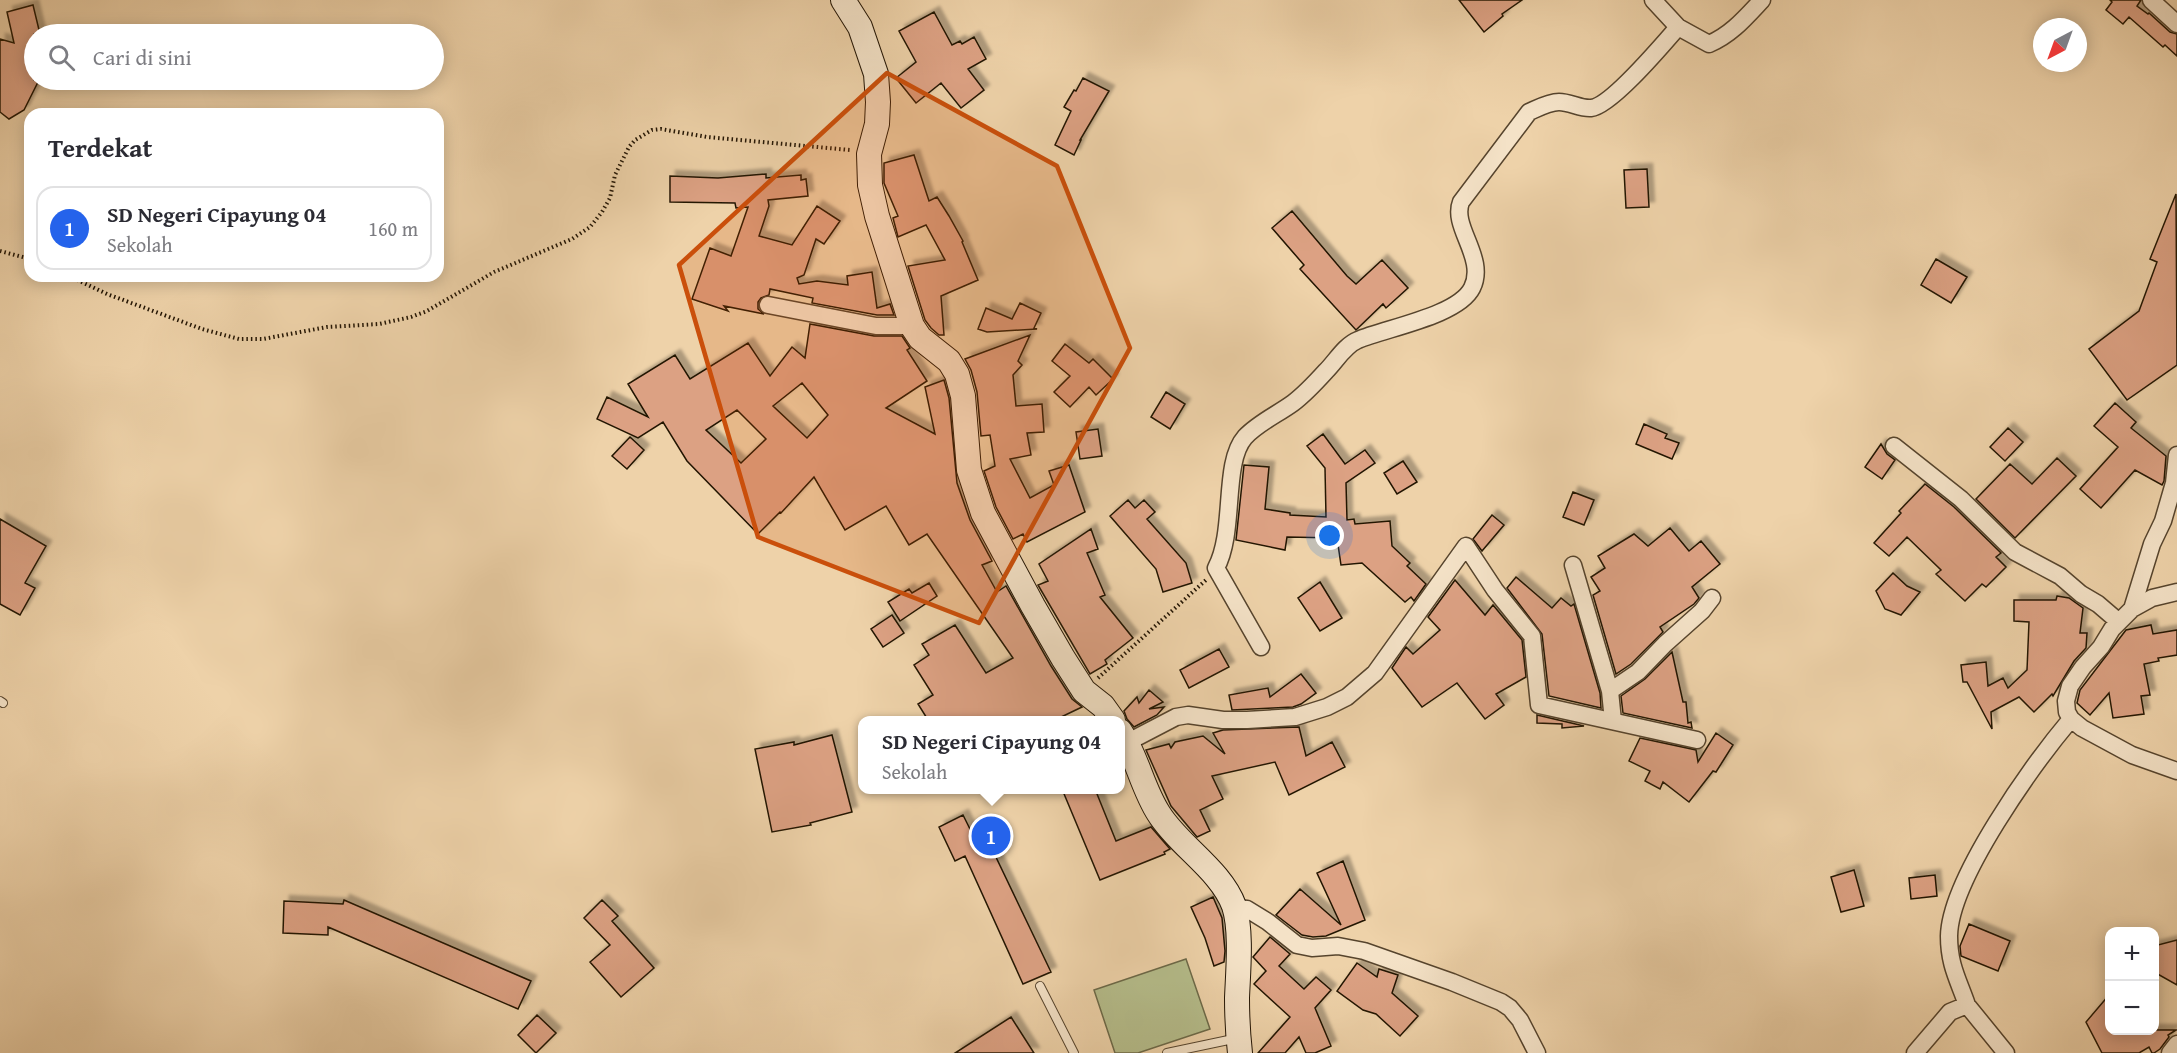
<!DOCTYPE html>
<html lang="id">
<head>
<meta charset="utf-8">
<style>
	body { margin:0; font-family:"Gentium Book Plus",serif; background:#f2f2f3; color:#2b2b33 }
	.controls { position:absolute; right:18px; bottom:18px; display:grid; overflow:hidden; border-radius:12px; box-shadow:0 3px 15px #0003 }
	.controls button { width:54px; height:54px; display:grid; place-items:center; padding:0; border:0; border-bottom:2px solid #e1e1e2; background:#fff; color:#2b2b33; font:30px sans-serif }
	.compass { position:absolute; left:2033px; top:18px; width:54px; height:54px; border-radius:50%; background:#fff; box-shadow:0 3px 15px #0003; rotate:221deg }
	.you { position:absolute; left:1330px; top:536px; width:21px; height:21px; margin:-15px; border:4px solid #fff; border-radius:50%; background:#1a73e8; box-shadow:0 0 0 9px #1a73e833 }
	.badge { display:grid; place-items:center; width:39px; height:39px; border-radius:50%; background:#2563eb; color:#fff; font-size:20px; font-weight:700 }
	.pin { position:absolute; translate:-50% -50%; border:3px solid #fff; box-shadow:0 2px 6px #0006 }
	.popup { position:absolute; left:858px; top:716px; width:267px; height:78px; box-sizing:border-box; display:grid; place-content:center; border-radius:12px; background:#fff; filter:drop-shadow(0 2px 4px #0005); font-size:20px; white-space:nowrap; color:#7c7c81 }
	.popup b { font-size:22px; color:#2b2b33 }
	.popup::after { content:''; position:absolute; left:50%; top:100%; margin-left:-12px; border:12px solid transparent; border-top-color:#fff }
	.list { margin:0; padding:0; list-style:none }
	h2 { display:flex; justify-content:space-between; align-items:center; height:78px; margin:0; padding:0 24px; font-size:26px }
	h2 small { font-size:20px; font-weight:400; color:#7c7c81 }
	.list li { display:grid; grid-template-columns:39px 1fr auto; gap:18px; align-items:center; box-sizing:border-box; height:84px; margin:0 12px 12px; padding:0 12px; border:2px solid #e1e1e2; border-radius:18px }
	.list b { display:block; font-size:22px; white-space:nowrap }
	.list p { margin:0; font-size:20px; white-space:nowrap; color:#7c7c81 }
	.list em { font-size:20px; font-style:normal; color:#7c7c81 }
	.icon { flex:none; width:33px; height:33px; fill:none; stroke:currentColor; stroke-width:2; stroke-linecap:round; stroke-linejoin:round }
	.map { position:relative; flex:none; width:2177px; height:1053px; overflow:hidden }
	.search { position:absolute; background:#fff; box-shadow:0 3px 15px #0003; left:24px; top:24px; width:420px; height:66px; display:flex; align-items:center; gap:15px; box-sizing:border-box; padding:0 21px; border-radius:33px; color:#7c7c81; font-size:22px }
	.panel { position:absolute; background:#fff; box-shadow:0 3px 15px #0003; left:24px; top:108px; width:420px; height:174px; border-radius:18px }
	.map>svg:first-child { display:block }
	.green { fill:#b5bd8b; stroke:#6c6948; stroke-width:1.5 }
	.building { fill:#dca183; stroke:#231504; stroke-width:1.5; fill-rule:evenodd; filter:url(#shadow) }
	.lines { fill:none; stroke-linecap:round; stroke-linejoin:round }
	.lane-casing { stroke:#56442d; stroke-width:10 }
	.street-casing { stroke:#56442d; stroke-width:19 }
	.secondary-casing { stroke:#231504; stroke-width:26 }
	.path { stroke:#231504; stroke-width:4; stroke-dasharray:1.5 3; stroke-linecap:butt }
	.lane { stroke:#f4e2c7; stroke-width:8 }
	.street { stroke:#f4e2c7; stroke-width:16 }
	.secondary { stroke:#f4e2c7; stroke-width:24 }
	.marked { fill:#ca4f0b; fill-opacity:0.2; stroke:#ca4f0b; stroke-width:4.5; stroke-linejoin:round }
</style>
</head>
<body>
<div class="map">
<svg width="2177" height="1053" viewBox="0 0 2177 1053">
	<defs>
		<filter id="shadow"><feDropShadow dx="5.5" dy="-5.5" stdDeviation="1.5" flood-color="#0004"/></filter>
	</defs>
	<rect width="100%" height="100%" fill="#eed2a9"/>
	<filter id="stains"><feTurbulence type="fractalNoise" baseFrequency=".00333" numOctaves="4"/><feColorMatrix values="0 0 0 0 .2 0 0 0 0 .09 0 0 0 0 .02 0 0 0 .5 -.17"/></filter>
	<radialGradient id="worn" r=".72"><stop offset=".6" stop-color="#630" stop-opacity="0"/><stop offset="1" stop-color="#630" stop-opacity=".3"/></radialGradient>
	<!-- green -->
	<path class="green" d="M1186,959L1210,1029L1138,1053H1115L1094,990Z"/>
	<!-- building -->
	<path class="building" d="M1459,0H1522L1502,14L1503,16L1484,32Z
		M2110,0H2141L2137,6L2148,14L2149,13L2170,32L2177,34V56L2165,45L2163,47L2129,17L2123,24L2106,10L2112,2Z
		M33,5L40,34H34V80H39L24,110L9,119L0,112V39L14,43L7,12Z
		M934,12L952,45L960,41L962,44L974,37L986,59L968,69L984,90L961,108L941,83L916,103L896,78L916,62L899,31Z
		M1083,78L1109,91L1080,140H1081L1074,155L1055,145L1071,111L1064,107L1074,90L1076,91Z
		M914,155L929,201L937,197L949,216L963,241L962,242L978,280L941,296L944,335H939L931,328L925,320L908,266L945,260L926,225L898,237L893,218L898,216L884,183V163Z
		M1647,169L1649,207L1626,208L1624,170Z
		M766,174V178L801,175V180L806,179L808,196L768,200L769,206L759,236L792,245L817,206L840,221L824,244L816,239L804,275L797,278L799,284L817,281L848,285L847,276L872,272L877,308L890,304L894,315H877L812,303L813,298L770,289L769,295L761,298L758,302V309L764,314L724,306L728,311L692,299L710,248L731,256L748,207L736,208L735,203L670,202V176L718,178Z
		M2176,194L2177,365L2127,400L2089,349L2139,311L2157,262L2150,259Z
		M1292,211L1347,276L1356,284L1382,260L1408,288L1386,308L1383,304L1356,330L1300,269L1304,265L1272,228Z
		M1936,259L1967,277L1951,303L1921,285Z
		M1020,303L1041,313L1034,328L1037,329L987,332L978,329L986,308L1012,319Z
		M810,324L874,336H902L910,348L907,350L927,381L886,408L935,434L925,387L944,380L949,398L957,483L970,520L992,561L982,565L997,592L1006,586L1051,666L1072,699L1082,707L1055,720H928L918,704L933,695L914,665L929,655L922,644L955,625L986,673L1013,658L927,534L909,545L886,506L845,530L814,477L781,513L780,512L758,534L687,461L663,422L638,438L597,419L607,397L648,417L628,384L675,355L690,379L748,343L770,376L792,347L805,358ZM802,383L828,415L807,438L773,406ZM737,410L766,439L741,463L706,430Z
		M1030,335L1018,361L1022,365L1013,375L1016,406L1042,404L1044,432L1027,433L1031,455L1010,459L1030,498L1054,485L1049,471L1069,465L1085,512L1027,542L1023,534L1013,539L996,507L984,471L995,466L990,435L981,436L977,392L971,370L965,359Z
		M1065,344L1089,363L1093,359L1113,379L1096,395L1089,387L1070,407L1054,392L1070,376L1052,361Z
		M1166,392L1185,404L1170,429L1151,417Z
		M2115,403L2136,422L2131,428L2166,456L2164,481L2162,485L2135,470L2101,508L2080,489L2118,447L2094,426Z
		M1644,424L1667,434L1665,438L1679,443L1672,459L1636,444Z
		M2008,428L2023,442L2005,461L1990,447Z
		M1098,429L1102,456L1080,459L1076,432Z
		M1323,434L1345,464L1365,450L1375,463L1346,483L1347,520L1354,519L1355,524L1390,521L1392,546L1410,563L1407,566L1426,584L1414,601L1411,597L1405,602L1362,563L1341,565L1337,538L1287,537L1285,550L1236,540L1244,465L1269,467L1265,509L1290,513V515L1326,517L1325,468L1307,446Z
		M630,437L644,450L627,469L612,456Z
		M1881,444L1887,454L1895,460L1882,479L1865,467Z
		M2057,458L2076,476L2015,538L1976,499L2010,464L2032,484Z
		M1403,461L1417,482L1397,494L1384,473Z
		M1925,484L1954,507L2001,553L1996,557L2006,567L1986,587L1982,584L1965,601L1936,574L1941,570L1907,537L1889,556L1874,543L1901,513L1899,511Z
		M1573,492L1594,500L1584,525L1563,517Z
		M1128,500L1135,508L1144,500L1155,512L1147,519L1186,563L1192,583L1163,592L1156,569L1110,516Z
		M1492,515L1504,525L1482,551L1473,539Z
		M0,519L46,546L25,583L35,588L20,615L0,604Z
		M1670,528L1689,551L1701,541L1720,564L1692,587L1699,598L1694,604L1660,627L1663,632L1631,664L1616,674L1593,595L1600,591L1591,577L1605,568L1598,556L1634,534L1648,546Z
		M1091,529L1098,549L1087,553L1105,595L1100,597L1133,638L1105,660L1107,664L1090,674L1038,585L1048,581L1039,564Z
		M1893,573L1907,586L1920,592L1901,615L1885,609L1876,591Z
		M1516,577L1552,608L1561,598L1571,606L1574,604L1600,693L1601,708L1549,696L1542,634L1507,588Z
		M1455,580L1485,615L1493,605L1522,640L1526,677L1496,694L1504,705L1485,719L1457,683L1422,707L1392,668L1406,647L1413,654L1440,630L1428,617Z
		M1320,582L1342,618L1320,631L1298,598Z
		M929,583L937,596L900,621L888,602L909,589L912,593Z
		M2057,596L2069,598L2083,608L2080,633H2087L2086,648L2074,661L2053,696L2052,694L2034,712L2019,697L1991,712L1992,729L1967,682H1963L1961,665L1986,662L1988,686L2003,678L2008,688L2027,670L2029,622L2014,621V600H2056Z
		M892,615L904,633L883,647L871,629Z
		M2151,625L2153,634L2177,630V655L2158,658L2159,661L2144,664L2150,695L2141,696L2144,714L2113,718L2109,693L2090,715L2077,703L2080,690L2126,630Z
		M1219,649L1229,667L1189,688L1180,670Z
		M1672,652L1683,702H1686L1688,723L1691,722L1692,728L1623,713L1621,696L1645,679Z
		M1301,674L1316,693L1301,704L1293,707L1232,710L1229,695L1268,688L1270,697Z
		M1149,690L1163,702L1149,709L1164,707L1157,715L1134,727L1127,719L1124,711L1137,697L1139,703Z
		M1537,715L1584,726L1562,728V724L1537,723Z
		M1299,727L1306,756L1332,742L1345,767L1289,795L1275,762L1212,776L1223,799L1200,810L1210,831L1197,837L1171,806L1146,750L1169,744L1171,748L1175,742L1203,736L1225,754L1213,733L1223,730Z
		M1716,733L1733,745L1716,772L1713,771L1689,802L1663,782L1660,789L1645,781L1650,771L1629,761L1640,738L1696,750L1698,762Z
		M832,735L852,812L810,823L811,825L772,832L755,749L794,742V745Z
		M1062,789H1095L1116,841L1151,827L1170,849L1164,852L1165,854L1100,880Z
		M963,815L983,855L993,851L1051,972L1023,984L965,856L955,861L939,827Z
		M1343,861L1365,920L1326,936L1313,937L1302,935L1276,915L1300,889L1341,925L1317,873Z
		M1854,870L1864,906L1841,912L1831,877Z
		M1935,875L1937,896L1911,899L1909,878Z
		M1213,897L1222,918L1225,951L1224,962L1214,966L1205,938L1191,907Z
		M344,900L531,981L518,1009L328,927V935L283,933L284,901L343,904Z
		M602,900L618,916L612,921L654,968L621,997L590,962L610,945L584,918Z
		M1969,924L2010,941L1998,971L1961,956L1960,946Z
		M1270,937L1290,954L1279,966L1304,989L1316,977L1331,990L1315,1008L1331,1046L1315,1053H1306L1299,1037L1285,1053H1258L1290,1017L1254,984L1266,971L1253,957Z
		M2177,940V985L2154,972V946Z
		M1357,963L1377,977L1379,969L1398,975L1392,993L1418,1016L1400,1036L1376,1014L1363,1010L1337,991Z
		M2109,995V1030H2176L2168,1035L2169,1037L2160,1049L2154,1053H2152L2149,1047L2139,1053H2102L2086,1022Z
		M537,1015L556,1033L536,1053L518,1035Z
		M1011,1017L1034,1053H955Z"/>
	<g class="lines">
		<defs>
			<path id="lane" d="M0,701L3,703
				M1040,986L1074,1053
				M1167,1053L1238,1038"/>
			<path id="street" d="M1653,0L1678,27
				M2151,0L2177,24
				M768,305L876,326H912
				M1894,446L1961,499L2015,552L2060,576L2081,594L2098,604L2119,622
				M2177,455L2174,483L2163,521L2152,544L2132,609L2112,629L2101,647L2083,667L2070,686L2066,701L2067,712L2071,719L2082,728L2132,755L2177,771
				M1573,565L1610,691L1613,721
				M2132,609L2152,598L2177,592
				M1261,647L1216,568C1236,531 1222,463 1245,437C1258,423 1278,414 1293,403C1305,394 1316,382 1326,371C1336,361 1345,345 1358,340C1386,328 1458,316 1472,288C1487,258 1451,227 1461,202L1529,112C1538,108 1549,102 1559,102C1570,102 1581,109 1591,108C1611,106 1664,43 1678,27L1709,44C1731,35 1746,17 1762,0
				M1610,691L1638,672L1665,644L1702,611L1712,598
				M1128,742L1176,717L1188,715L1223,720H1247L1295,717L1327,707L1347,697L1375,673L1466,546L1495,590L1532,636L1539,705L1697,740
				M1235,908L1247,909L1268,922L1297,945L1312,948L1338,946L1364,951L1452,982L1501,1002L1510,1008L1520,1020L1537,1053
				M1967,1005C1958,979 1949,965 1949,936C1950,879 2034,763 2071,719
				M1915,1053L1950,1012L1967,1005L2006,1053
				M2170,1053L2177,1044"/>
			<path id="secondary" d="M843,0L860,27L876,74L878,102L877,124L869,154L870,185L877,216L912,326L920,338L949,361L957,374L963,396L969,470L983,513L1033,606L1063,658L1084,691L1103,706L1113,720
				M1120,731C1137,756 1142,788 1159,814C1179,846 1221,870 1234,906C1242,930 1238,972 1237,998C1237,1016 1238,1035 1240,1053"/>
		</defs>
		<!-- lane casing -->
		<use href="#lane" class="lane-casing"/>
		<!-- street casing -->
		<use href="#street" class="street-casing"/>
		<!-- secondary casing -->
		<use href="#secondary" class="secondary-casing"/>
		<!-- path -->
		<path class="path" d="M0,251L30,259
			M69,276L107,294L202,329L239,339H263L327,327L379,324L411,317L427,311L494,272L572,239L590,227L602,212L610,198L615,175L629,147L635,140L652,130L661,129L707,137L850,150
			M1098,678L1206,580"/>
		<!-- lane -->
		<use href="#lane" class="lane"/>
		<!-- street -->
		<use href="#street" class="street"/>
		<!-- secondary -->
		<use href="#secondary" class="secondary"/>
	</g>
	<!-- marked area -->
	<path class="marked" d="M887,73L1057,166L1130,348L979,623L758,537L679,265Z"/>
	<rect width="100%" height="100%" filter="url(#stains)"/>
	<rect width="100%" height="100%" fill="url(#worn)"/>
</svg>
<div class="controls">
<button>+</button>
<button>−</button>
</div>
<svg class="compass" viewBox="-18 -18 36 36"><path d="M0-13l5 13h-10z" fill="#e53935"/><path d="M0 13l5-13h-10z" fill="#7c7c81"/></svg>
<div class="you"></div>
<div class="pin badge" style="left:991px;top:836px">1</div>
<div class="popup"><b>SD Negeri Cipayung 04</b>Sekolah</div>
<div class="search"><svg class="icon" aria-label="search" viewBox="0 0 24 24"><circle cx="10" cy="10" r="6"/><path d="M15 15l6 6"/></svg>Cari di sini</div>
<section class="panel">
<h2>Terdekat<small></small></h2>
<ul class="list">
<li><span class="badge">1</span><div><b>SD Negeri Cipayung 04</b><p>Sekolah</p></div><em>160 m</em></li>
</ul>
</section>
</div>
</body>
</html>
